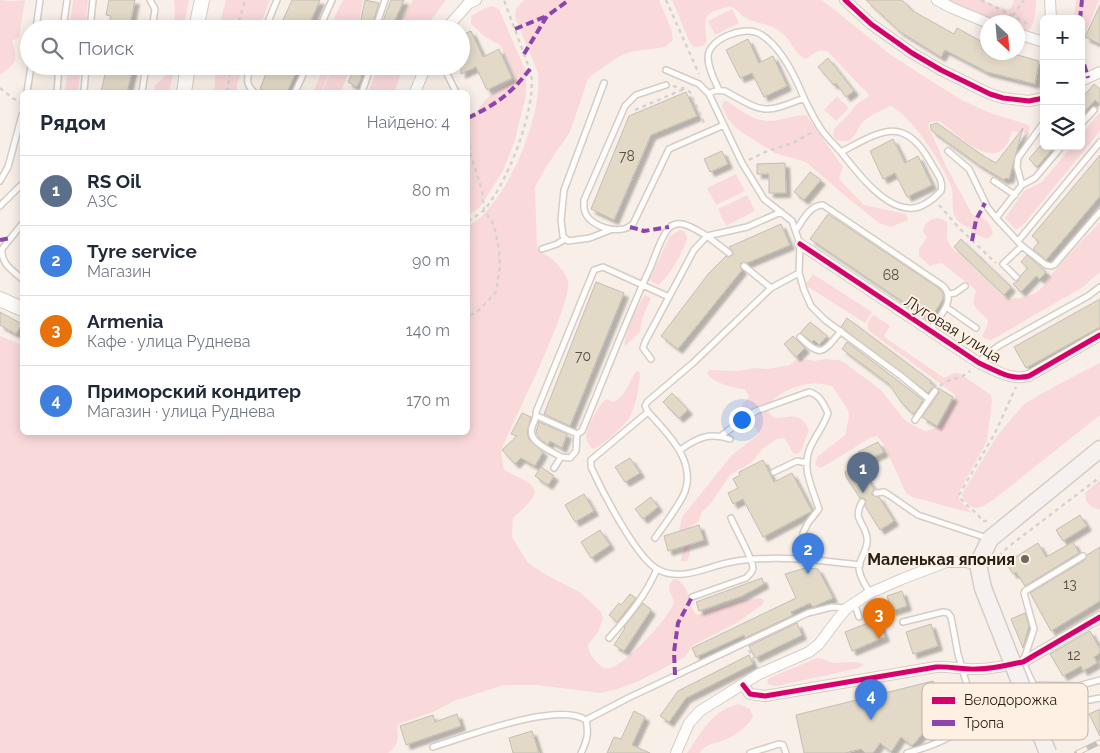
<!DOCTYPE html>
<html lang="ru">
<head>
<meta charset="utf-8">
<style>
	body { margin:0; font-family:Raleway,sans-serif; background:#f6f6f7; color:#1f2937 }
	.controls { position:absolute; right:15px; top:15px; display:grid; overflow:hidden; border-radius:8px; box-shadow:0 2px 12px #0003 }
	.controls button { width:45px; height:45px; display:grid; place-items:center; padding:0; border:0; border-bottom:1px solid #e0e1e3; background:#fff; color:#1f2937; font:25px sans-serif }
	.compass { position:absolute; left:980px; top:15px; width:45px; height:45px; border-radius:50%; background:#fff; box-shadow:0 2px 12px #0003; rotate:154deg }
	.you { position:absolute; left:741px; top:419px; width:18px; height:18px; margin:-12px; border:4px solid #fff; border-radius:50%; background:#1a73e8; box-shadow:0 0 0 8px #1a73e833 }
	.badge { display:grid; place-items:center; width:32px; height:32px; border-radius:50%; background:#716860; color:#fff; font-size:16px; font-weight:700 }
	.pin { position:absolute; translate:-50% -41px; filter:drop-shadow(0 1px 2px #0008) }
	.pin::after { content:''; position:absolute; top:26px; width:18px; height:15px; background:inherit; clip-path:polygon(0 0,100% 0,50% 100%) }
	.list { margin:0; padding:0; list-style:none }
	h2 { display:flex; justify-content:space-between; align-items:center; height:65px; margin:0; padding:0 20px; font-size:21px }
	h2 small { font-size:16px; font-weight:400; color:#747a83 }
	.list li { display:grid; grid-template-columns:32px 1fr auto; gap:15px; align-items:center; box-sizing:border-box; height:70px; padding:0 20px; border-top:1px solid #e0e1e3 }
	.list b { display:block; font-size:19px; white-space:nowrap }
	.list p { margin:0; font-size:16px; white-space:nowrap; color:#747a83 }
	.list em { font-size:16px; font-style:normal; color:#747a83 }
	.icon { flex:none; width:28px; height:28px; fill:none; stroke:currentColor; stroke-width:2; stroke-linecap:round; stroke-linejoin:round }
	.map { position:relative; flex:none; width:1100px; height:753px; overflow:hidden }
	.search { position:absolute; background:#fff; box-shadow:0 2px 12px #0003; left:20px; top:20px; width:450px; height:55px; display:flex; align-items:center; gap:12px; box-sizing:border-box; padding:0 18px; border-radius:28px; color:#747a83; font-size:19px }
	.panel { position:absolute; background:#fff; box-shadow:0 2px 12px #0003; left:20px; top:90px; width:450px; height:345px; border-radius:8px }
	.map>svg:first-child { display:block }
	.green { fill:#fad9db }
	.building { fill:#e2dac7; stroke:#c3beb5; filter:url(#shadow) }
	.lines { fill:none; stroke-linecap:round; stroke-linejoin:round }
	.lane-casing { stroke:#d5cdc5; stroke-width:8 }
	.street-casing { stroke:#d5cdc5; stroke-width:12 }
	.secondary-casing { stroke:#d5cdc5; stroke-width:16 }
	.primary-casing { stroke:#d2cdc9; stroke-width:19 }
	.path { stroke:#d5d3d0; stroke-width:2.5; stroke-dasharray:4 4; stroke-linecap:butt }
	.lane { stroke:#fefdfc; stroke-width:5 }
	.street { stroke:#fefdfc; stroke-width:10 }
	.secondary { stroke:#fefdfc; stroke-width:14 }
	.primary { stroke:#f6f1ef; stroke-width:16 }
	.rail-casing { stroke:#c3c0be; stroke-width:5.5 }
	.rail { stroke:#fef0e2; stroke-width:4; stroke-dasharray:11; stroke-linecap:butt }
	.primary-bridge-casing { stroke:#d2cdc9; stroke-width:19; stroke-linecap:butt }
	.primary-bridge { stroke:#f6f1ef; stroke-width:16 }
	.quiet { stroke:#8e44ad; stroke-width:4; stroke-dasharray:8 4; stroke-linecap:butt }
	.cycleway-casing { stroke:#fef0e2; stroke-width:8 }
	.cycleway { stroke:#d6006c; stroke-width:5 }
	.poi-dot { fill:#716860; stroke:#fef0e2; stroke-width:2 }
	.labels { text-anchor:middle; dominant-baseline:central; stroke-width:4; stroke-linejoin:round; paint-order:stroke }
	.number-label { font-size:14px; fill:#564e43 }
	.street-label { font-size:16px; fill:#281f17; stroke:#fef0e2 }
	.poi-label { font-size:16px; font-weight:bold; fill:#281f17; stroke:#fef0e2; text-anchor:end }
	.key { fill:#fef0e2; stroke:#beb1a5; stroke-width:1 }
	.key-label { font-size:14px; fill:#281f17 }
</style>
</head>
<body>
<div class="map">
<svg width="1100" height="753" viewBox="0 0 1100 753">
	<defs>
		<filter id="shadow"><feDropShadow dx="4.5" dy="4.5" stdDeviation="1" flood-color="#0004"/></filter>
	</defs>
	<rect width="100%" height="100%" fill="#f8f0e8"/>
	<!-- green -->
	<path class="green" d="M0,0L11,1L25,0L19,37L12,41C18,62 17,62 0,75Z
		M73,0H88L85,29H69Z
		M174,0H189L183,29H173L175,12Z
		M226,0H270L259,29H218Z
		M343,0H363L358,29H330L334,19L348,25L334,18Z
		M413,0H446L424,29H396Z
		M524,0H659L671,28L673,40L665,47L630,52L618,57L591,76L588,79L570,132L546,167L535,187L537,248C540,254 544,253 549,257C556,261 565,272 568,281C573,302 515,419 503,445L501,453L504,470C540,487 546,489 513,518L512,537L528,563L543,573L581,593L601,612L603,619L598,632L588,645C589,653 592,657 597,662C600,666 604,669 610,668C625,665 670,617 674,602C671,593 665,586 674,579C687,580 689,601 694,612L697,615L741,600L761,598L764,601L763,604L738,622L692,646L685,657L639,681L617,689L601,693L536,685H504L454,701L433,712L399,724L397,728C399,740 398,746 388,753H0V336L22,345V432H468V400L470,398V388L468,381V226C507,205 543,115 538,73L515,17L516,9Z
		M672,0H822L891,55L925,77L960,99L990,113L1029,125L1030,128L1028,133L1012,131C1000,180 960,135 939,121L931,122L928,125L945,164L972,214C983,218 990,220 993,234L987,239L973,233L970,228C965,227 958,222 955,217C951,208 954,196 951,186C943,165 911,114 890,106C882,110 873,114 865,120C855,128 856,148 835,139C829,128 841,124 847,116C855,107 857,102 868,97L869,95L828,52C817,47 814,55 805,59C795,54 792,43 785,36C771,21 758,26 744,17C740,14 737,9 732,7C729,6 725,8 721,9C686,16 724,48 694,47L690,43Z
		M941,0H981L1008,10L1011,8L1014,0H1036C1036,11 1035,37 1018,31V22H994Z
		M1076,0H1099L1085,35L1082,37L1081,19H1074Z
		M492,6L499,9L526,72V96L514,143L503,171L480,207L468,215V120C476,114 477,110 483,103C492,92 504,86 516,79L500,45L485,37L471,24V16L485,8Z
		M732,9L739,23L715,35L708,21Z
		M65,66H81L78,92H65L67,76Z
		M168,66H175L169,92H154L155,85C163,78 167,77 168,66Z
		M216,66H244L237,84V92H214Z
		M315,66H332L321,92H313L320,76L314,69Z
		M333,66H351L341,92H322Z
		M379,66H404L394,92H368Z
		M837,96L849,108L836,121L824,110Z
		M724,101H727C745,113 755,124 778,120C788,118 796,115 806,115L843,167L839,179L864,205L906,214L908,220L891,227L879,223L844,195L806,162L775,153L738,130L728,119L722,106Z
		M1100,112V131L1024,224L1016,230L1005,218L1024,191L1042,182L1072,146H1081V135Z
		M736,174L745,191L716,205L707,188Z
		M747,195L755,211L726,226L718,209Z
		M936,218C953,220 946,227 947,236C947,241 950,245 952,248L1003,297C1013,301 1028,297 1037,292C1046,285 1050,276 1057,268C1070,252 1086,237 1100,222V272L1083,287L995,338L991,340L985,339L982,336L987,326L988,320L976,308L973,302L976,290L942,263L930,266L919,256V249L927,237L923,232L924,226L930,220Z
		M680,230L684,231C685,233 687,235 687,238C686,248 667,280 658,285L649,280L670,236Z
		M813,274L872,312L865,323L805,285Z
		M645,295L651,298L642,319L640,332L625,346C622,337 639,302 645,295Z
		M874,315L890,326L884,336L886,338L944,378L954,373H959L991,395L992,402L987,441L958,494L960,501L972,513L912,497L906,493L884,445L877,436L872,437L821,468L815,465L817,457L845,435L849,416L848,410L833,387C815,377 776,389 767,408C774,432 796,401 809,430L801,451L797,454L793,453L786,440L783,438L777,439L762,449L752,462L730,475L711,503L701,513L699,521L687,529L690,554L687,561H681V558L684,549L679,532L682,517L732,455L759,434L743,409L742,405L749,397L745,389C735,389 711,382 707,373L709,370L738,371L754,368L768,369L790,365L798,358L815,361L825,359L839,360L845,363L881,390L903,418L909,423L925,431L936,428L940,425L955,398L954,394L868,330C867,325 869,318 874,315Z
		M1100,363V415L993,500C984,505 977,513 968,504C964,500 962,499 962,494L997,436L1024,404L1055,386Z
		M636,371L640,372C640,383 636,405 631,415C627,424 602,446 593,449C589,446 586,441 586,435C586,428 600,403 606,399L613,402C626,396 629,382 636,371Z
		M1100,480V510C1091,507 1085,504 1085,493Z
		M817,658C824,657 829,663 836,663C845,663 858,660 864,665L859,668L777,686L769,685L767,682L769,678Z
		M739,704L750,709L753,716C748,727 736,735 725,740C716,744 705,743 700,753H687C701,733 713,709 739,704Z"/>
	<!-- building -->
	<path class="building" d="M109,0H135L129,29H108L111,16L106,15Z
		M292,0H320L307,29H279Z
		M365,0L379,3L371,29H359Z
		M391,0H404L391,29H380Z
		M866,0H902L913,11L954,34L957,28L988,45V52H1007L1039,61L1035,84L987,72L945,50L941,57L899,31Z
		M1100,5V44L1085,37Z
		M471,31L483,57L499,49L512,78L487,90L476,67L461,74V35Z
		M748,39L759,63L773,56L787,86L764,97L752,73L740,78L726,50Z
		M828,58L854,91L846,97L836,83L834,85L818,67Z
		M107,66L133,68L127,92H101Z
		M269,66H299L287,92H268L260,89Z
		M356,66H363L361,79L357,87L348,82Z
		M1094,84L1100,89V104L1095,100L1081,116V99Z
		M686,92L697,116L651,135L614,220L591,209L629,116Z
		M937,123L982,155L996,163L1023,128L1009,179L1006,178L1004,180L979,165L932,131L930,125Z
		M893,139L905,163L918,156L932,185L907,197L895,173L883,179L870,151Z
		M1040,146H1055L1037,167L1029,159Z
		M722,151L728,164L710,172L704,159Z
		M1100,155V196L1046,260L1033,249L1039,242L1032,236Z
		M785,163L786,193H769V174H757V164Z
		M810,172L821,180L804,200L794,192Z
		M828,214L940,289L943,293V299L930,320L810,239Z
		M781,224L790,245L747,263H741L740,266L742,270L678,349L661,336L709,273L726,256L729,257L733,255V252L729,247Z
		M961,239L1011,287L1004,295L954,247Z
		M1027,255L1046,272L1040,279L1036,276L1021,292L1013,284L1019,280L1020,276L1028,268L1021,262Z
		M596,282L624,293L570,426L544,414Z
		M1100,299V327L1026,368L1014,347Z
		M0,312L22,324L16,334L0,325Z
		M847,318L931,381L930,383L936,387L932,388L928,393L841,327Z
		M810,322L827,336L819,345L814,340L812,342L800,333Z
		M793,336L805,348L796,357L784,344Z
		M847,342L923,400L915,413H912L901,402L889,384L842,349Z
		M938,388L953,397L937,426L922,417L939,393Z
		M672,393L688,410L679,418L663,402Z
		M522,413L531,417L527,432L529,439L543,452L535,466L521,458L515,464L502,450L517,436L511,434Z
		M539,422L567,434L562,448L550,441L548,445L539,438L536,432Z
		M878,442L884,452L864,462L858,452Z
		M630,458L640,473L625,482L615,467Z
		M763,460L774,482L792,473L812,511L763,537L743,499L733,504L728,493L738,488L733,479L740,475L739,472Z
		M858,464L874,489L872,492V495L879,497L894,521L880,530L865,506L866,500L863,498H860L846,477L845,472Z
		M541,467L554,476L548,485L535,476Z
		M584,494L594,511L575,522L565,505Z
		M651,497L658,507L643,519L635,509Z
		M1080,515L1087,526L1063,541L1056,530Z
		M699,525L704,540L668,551L664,536Z
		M600,530L610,545L591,558L581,542Z
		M1073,542L1079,553L1025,586L1016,572L1013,574L1006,563L1038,543L1046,557Z
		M1100,547V601L1051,631L1030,593L1085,560L1087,555Z
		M805,568L818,569L833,598L813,607L810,603L791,612L793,615L745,638L744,635L696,657L692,648L796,598L785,574Z
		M762,578L764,584L742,596L699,611L696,602Z
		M902,591L907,606L892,611L887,596Z
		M630,594L636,598L617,622L609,615L619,603L621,605Z
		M643,603L651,610L624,651L614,645L625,628L624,627Z
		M1025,613L1029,626L1023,648L1011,619Z
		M878,619L885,637L852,651L845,632Z
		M797,623L802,635L755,658L749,646Z
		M931,624L938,646L913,654L906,632Z
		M1090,631L1100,649V653L1094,657L1097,663L1083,671L1081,666L1063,676L1050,654Z
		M749,655L753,664L686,698L669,722L660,716L678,691Z
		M933,681L946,726L935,739L932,740L924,732L912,746L901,737L891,752L880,743L873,753H865L861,749L845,753H804L796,715Z
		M1100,709V736L1089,714Z
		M634,711L645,717L632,745L650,753H607L614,737L621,739Z
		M457,714L461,726L406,745L400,726L433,715L435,722Z
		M532,731L539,753H513L509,738Z"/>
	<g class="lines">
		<defs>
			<path id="lane" d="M150,0L155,9L152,29
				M36,29L40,0
				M63,29L67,0
				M90,29L93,0
				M265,29L277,0
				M319,29L332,0
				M375,29L385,0
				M251,66C247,77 245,84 254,92
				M443,66L456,92
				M666,70L699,84L709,94L742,163L764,199L792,221L800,244L799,273L804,290L811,306L825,320L901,376L929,399
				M604,83L564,190L561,220L563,236L568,241L590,238L610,230
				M666,85L636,95L625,106L584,200C584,204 583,208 585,212C590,227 620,236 633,224L669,149L724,125
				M719,90C714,79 708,68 708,57C708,39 743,26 758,33C780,44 795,76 804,98
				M27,92L31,66
				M57,92L59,66
				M84,92L86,66
				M142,92L146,66
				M295,92L307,66
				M362,92L371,66
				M709,94C714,90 718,90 725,91C763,112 762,115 804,98C809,108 814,119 821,129C826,137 834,144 841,152C856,171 882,206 908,208C920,210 934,199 941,191C944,181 936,172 931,163C904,114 881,131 841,152
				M1081,124L1094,110
				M948,151L969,169L988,208L996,218L1022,246L1046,265L1051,266L1054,265L1100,212
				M0,181L8,167L22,115
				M994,181L1015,195
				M1022,185L1035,178L1062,146
				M0,206L22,184
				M996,218L1022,185L1017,167L1018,158L1044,122
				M22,224L2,249C1,264 12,270 22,279
				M796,230C803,220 810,205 823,205L943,286C957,300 939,317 930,330
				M707,236L747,227L781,212
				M707,236L729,253
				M1018,241L1100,142
				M542,249L557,244L565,239
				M744,266L771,288
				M799,273L771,288L693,363L647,402L645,406L648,412L591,460V467C602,491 636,557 657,569C680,582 704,568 727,563C767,554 819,560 860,565
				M1016,277L1003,264L1022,246
				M949,294L955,293L965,286
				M946,307L976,328
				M800,337C821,358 823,353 841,331
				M979,363L987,354L1000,345L1088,296L1100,287
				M648,412C668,434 699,463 683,496C675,511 665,524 655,538
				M537,416L577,434L582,431C605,376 626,320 651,266C655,256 662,235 669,228C680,217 696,230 707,236L694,250L645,342L643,348L651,359
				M915,420L935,391
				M721,436L746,417L756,411L809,392C820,395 823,403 828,413C824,426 815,436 810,448C801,469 813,489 819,509L808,523L803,533L807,551L811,559
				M680,450C697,438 709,432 730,439
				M561,457C550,450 527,442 532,427C534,421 537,418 536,412L594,270L603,267L669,297
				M554,468L561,457L570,458L576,451L577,434
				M774,472L797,461L807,463
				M876,493L884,492L889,495L918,515L987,538
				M862,502C852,520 865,522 867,538C869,549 859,558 859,568C859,577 866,586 870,593
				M1083,556L1025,591L1024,593L1034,629L1023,662C1030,676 1034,693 1049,700H1090L1100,698
				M692,597L746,578C749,575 753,572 753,568C753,559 735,528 731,518
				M854,603L859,617
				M903,622L943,612L948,613L951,617L958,654L973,706C972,734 929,747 907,753
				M609,638C628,617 646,595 657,569
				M1034,685L1078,686L1100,680
				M433,747C466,737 557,701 586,720
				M581,753C587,741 589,733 586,720L628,698L808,613L832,607L847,608
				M750,753L779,744L783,745L786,753"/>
			<path id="street" d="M845,0L871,24L912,53L941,70L990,94L1003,98L1029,101L1044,98
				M937,0L952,8L988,23
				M1050,0L1051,19
				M446,29L468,4L476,0
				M1018,34L1044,42
				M1081,81L1100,72
				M415,92L426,66
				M800,244L979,363C995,370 1011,381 1029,376L1100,335
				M743,685L750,694L765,696L936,667C951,666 962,670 977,669C990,669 1004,666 1017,663L1023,662L1100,617
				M676,753L689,723L700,711L759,674L809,652L819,644L837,620L847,608L870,593L902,579L946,562H966L978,564"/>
			<path id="secondary" d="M196,29L202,0
				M184,92L188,66
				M0,299L22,309"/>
			<path id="primary" d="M983,588L978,564L990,539L1100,449"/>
		</defs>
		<!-- lane casing -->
		<use href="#lane" class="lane-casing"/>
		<!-- street casing -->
		<use href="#street" class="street-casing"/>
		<!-- secondary casing -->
		<use href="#secondary" class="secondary-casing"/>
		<!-- primary casing -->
		<use href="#primary" class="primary-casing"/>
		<!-- path -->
		<path class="path" d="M666,0L699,74
			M981,0L1025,22L1027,25
			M239,22L256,29
			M1008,22L1024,0
			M237,29L245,0
			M673,86L686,89L690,92L705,125
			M0,88L14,99L22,103
			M227,92L231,66
			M635,110L684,89
			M468,129L471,156L482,190L484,210L494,225L499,249L500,267L496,292L479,310L468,317
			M749,160L765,152L793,143L814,131
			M939,205L960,229L996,263
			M468,221C473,218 479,215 484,210C507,184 537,108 531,73L504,0
			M940,386C949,378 962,379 970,371
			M987,521H982C976,509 964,507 959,495L995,433L1016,387
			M999,556L1008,547L1100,477
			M749,650L755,663"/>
		<!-- lane -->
		<use href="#lane" class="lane"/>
		<!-- street -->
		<use href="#street" class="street"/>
		<!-- secondary -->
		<use href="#secondary" class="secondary"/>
		<!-- primary -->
		<use href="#primary" class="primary"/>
		<defs>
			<path id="rail" d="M1077,753L1100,742"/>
		</defs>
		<!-- rail casing -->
		<use href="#rail" class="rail-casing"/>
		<!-- rail -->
		<use href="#rail" class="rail"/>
		<defs>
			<path id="primary-bridge" d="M983,588L1048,753"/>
		</defs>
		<!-- primary-bridge casing -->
		<use href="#primary-bridge" class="primary-bridge-casing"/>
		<!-- primary-bridge -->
		<use href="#primary-bridge" class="primary-bridge"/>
		<!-- quiet -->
		<path class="quiet" d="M1080,19L1082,0
			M515,29L547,16
			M1081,53L1088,78
			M524,54L547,16L569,0
			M468,118C496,104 510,95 530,69
			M630,227L644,231L669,227
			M0,240L10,238
			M972,241L976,220L985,203
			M675,675L674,652L678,623L692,597"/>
		<defs>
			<path id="cycleway" d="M845,0L871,24L912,53L941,70L990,94L1003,98L1029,101L1044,98
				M800,244L979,363C995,370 1011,381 1029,376L1100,335
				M743,685L750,694L765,696L936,667C951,666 962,670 977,669C990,669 1004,666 1017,663L1023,662L1100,617"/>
		</defs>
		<!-- cycleway casing -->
		<use href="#cycleway" class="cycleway-casing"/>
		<!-- cycleway -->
		<use href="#cycleway" class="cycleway"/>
	</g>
	<!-- markers -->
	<circle class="poi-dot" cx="1025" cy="559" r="5"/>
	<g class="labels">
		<!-- number labels -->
		<g class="number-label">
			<text x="627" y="156">78</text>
			<text x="891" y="275">68</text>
			<text x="583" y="356">70</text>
			<text x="1070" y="584">13</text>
			<text x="1074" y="655">12</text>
		</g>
		<!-- street labels -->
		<g class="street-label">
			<text transform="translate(953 329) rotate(32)">Луговая улица</text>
		</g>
		<!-- poi labels -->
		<g class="poi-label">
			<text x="1015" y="559">Маленькая япония</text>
		</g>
	</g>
	<!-- legend -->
	<rect x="922" y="683" width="166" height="57" rx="8" class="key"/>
	<rect x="932" y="697" width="23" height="7" fill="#d6006c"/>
	<rect x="932" y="720" width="23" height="6" fill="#8e44ad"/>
	<g class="key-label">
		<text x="964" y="705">Велодорожка</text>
		<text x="964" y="728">Тропа</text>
	</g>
</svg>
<div class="controls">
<button>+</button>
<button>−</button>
<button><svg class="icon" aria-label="layers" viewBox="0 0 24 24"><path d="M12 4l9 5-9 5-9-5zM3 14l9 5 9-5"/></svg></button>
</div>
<svg class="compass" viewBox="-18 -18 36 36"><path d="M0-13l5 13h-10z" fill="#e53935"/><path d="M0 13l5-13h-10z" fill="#747a83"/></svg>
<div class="you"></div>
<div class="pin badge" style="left:863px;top:493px;background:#5c6f8a">1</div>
<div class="pin badge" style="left:808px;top:574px;background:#3f7fe0">2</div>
<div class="pin badge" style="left:879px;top:639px;background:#e8710a">3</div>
<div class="pin badge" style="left:871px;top:720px;background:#3f7fe0">4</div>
<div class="search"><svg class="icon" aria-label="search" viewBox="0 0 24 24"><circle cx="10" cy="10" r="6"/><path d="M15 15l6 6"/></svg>Поиск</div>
<section class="panel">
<h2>Рядом<small>Найдено: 4</small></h2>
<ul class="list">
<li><span class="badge" style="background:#5c6f8a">1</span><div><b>RS Oil</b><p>АЗС</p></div><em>80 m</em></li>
<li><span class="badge" style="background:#3f7fe0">2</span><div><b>Tyre service</b><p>Магазин</p></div><em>90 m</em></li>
<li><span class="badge" style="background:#e8710a">3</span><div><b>Armenia</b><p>Кафе · улица Руднева</p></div><em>140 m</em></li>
<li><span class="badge" style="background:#3f7fe0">4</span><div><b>Приморский кондитер</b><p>Магазин · улица Руднева</p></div><em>170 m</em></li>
</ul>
</section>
</div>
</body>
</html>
